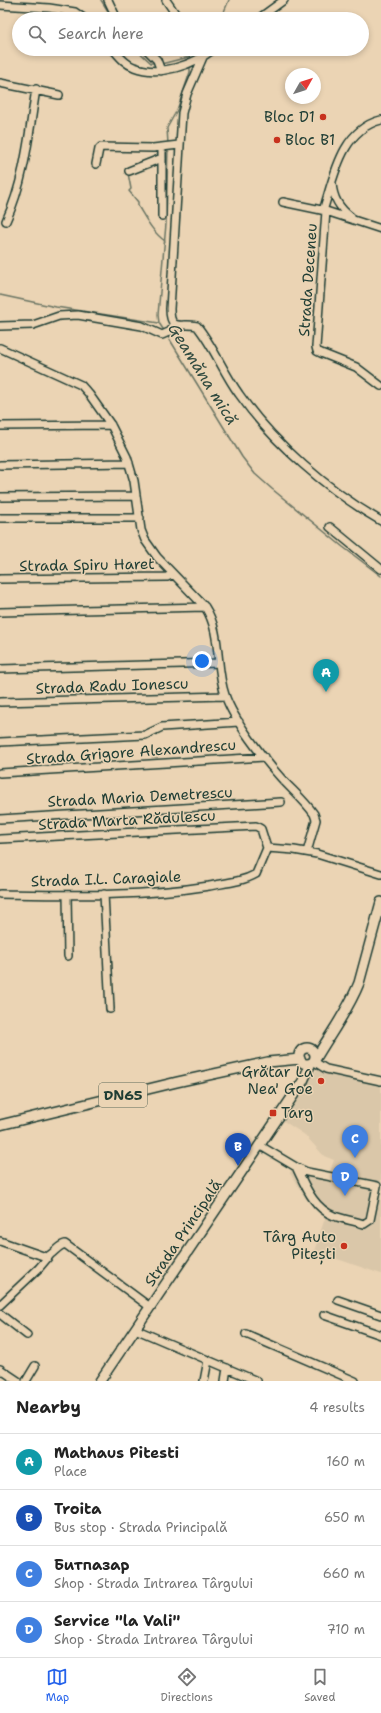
<!DOCTYPE html>
<html lang="en">
<head>
<meta charset="utf-8">
<style>
	body { margin:0; font-family:"Shantell Sans",sans-serif; background:#f6f6f6; color:#222 }
	.compass { position:absolute; left:285px; top:68px; width:36px; height:36px; border-radius:50%; background:#fff; box-shadow:0 2px 6px #0003; rotate:51deg }
	.you { position:absolute; left:202px; top:661px; width:14px; height:14px; margin:-10px; border:3px solid #fff; border-radius:50%; background:#1a73e8; box-shadow:0 0 0 6px #1a73e833 }
	.badge { display:grid; place-items:center; width:26px; height:26px; border-radius:50%; background:#2563eb; color:#fff; font-size:13px; font-weight:700 }
	.pin { position:absolute; translate:-50% -33px; filter:drop-shadow(0 1px 2px #0008) }
	.pin::after { content:''; position:absolute; top:21px; width:14px; height:12px; background:inherit; clip-path:polygon(0 0,100% 0,50% 100%) }
	.list { margin:0; padding:0; list-style:none }
	h2 { display:flex; justify-content:space-between; align-items:center; height:52px; margin:0; padding:0 16px; font-size:17px }
	h2 small { font-size:13px; font-weight:400; color:#767676 }
	.list li { display:grid; grid-template-columns:26px 1fr auto; gap:12px; align-items:center; box-sizing:border-box; height:56px; padding:0 16px; border-top:1px solid #e0e0e0 }
	.list b { display:block; font-size:15px; white-space:nowrap }
	.list p { margin:0; font-size:13px; white-space:nowrap; color:#767676 }
	.list em { font-size:13px; font-style:normal; color:#767676 }
	.icon { flex:none; width:22px; height:22px; fill:none; stroke:currentColor; stroke-width:2; stroke-linecap:round; stroke-linejoin:round }
	.map { position:relative; flex:none; width:381px; height:1381px; overflow:hidden }
	.search { position:absolute; background:#fff; box-shadow:0 2px 6px #0003; left:12px; right:12px; top:12px; height:44px; display:flex; align-items:center; gap:10px; box-sizing:border-box; padding:0 14px; border-radius:22px; color:#767676; font-size:15px }
	.sheet { height:276px; background:#fff }
	nav { display:flex; justify-content:space-around; align-items:center; box-sizing:border-box; height:56px; border-top:1px solid #e0e0e0; background:#fff; font-size:11px; color:#767676 }
	nav a { display:grid; justify-items:center; gap:2px }
	nav .on { color:#2563eb }
	.map>svg:first-child { display:block }
	.built { fill:#dac7a9 }
	.lines { fill:none; stroke-linecap:round; stroke-linejoin:round }
	.stream { stroke:#697463; stroke-width:1.5 }
	.minor-casing { stroke:#1f3d34; stroke-width:10 }
	.major-casing { stroke:#1f3d34; stroke-width:12 }
	.minor { stroke:#ebd4b4; stroke-width:7 }
	.major { stroke:#ebd4b4; stroke-width:9 }
	.poi-dot { fill:#c8321e; stroke:#ebd4b4; stroke-width:1.5 }
	.labels { text-anchor:middle; dominant-baseline:central; stroke-width:3; stroke-linejoin:round; paint-order:stroke }
	.shield { fill:#ebd4b4; stroke:#5c6a5a; stroke-width:1 }
	.shield-label { font-size:14px; font-weight:bold; fill:#1f3d34 }
	.poi-label { font-size:15px; fill:#1f3d34; stroke:#ebd4b4; text-anchor:end }
	.street-label { font-size:15px; fill:#1f3d34; stroke:#ebd4b4 }
	.water-label { font-size:16px; font-style:italic; fill:#314b40; stroke:#ebd4b4 }
</style>
</head>
<body>
<div class="map">
<svg width="381" height="1381" viewBox="0 0 381 1381">
	<rect width="100%" height="100%" fill="#ebd4b4"/>
	<filter id="ink" filterUnits="userSpaceOnUse"><feTurbulence type="fractalNoise" baseFrequency=".025" numOctaves="2"/><feDisplacementMap in="SourceGraphic" scale="8" xChannelSelector="R" yChannelSelector="G"/><feConvolveMatrix kernelMatrix="1 2 1 2 8 2 1 2 1" color-interpolation-filters="sRGB"/></filter>
	<g filter="url(#ink)">
		<!-- built -->
		<path class="built" d="M318,1068L381,1085V1274L314,1251L325,1218L305,1198L290,1173L295,1163L311,1171L329,1174L334,1160L324,1156L305,1135L282,1120Z"/>
		<g class="lines">
			<!-- stream -->
			<path class="stream" d="M101,0L113,19
				M218,19L223,14L229,0
				M136,49L151,63H156
				M189,49L190,61
				M161,64L189,57
				M168,144L167,128L177,110L190,72V67
				M128,173L131,189L129,191L138,202V206C145,217 153,233 165,241
				M0,295L56,307L159,323
				M165,332L159,323L158,315L166,224L168,148
				M167,335L242,457L255,474L272,489L343,547L381,576"/>
			<defs>
				<path id="minor" d="M108,0L117,19
					M166,0L179,19
					M0,5L49,8L75,12L85,19
					M258,19L284,0
					M113,49C119,56 125,64 134,67C160,77 193,65 214,49
					M146,49L157,60L161,71
					M199,49L203,57
					M203,57L187,94L182,113L170,309C170,333 182,322 197,326C214,347 223,372 239,394C273,443 329,491 381,521
					M0,83L59,95
					M162,147V216
					M96,164L99,149L101,147L153,148L179,145
					M129,171L162,158
					M332,183C333,198 339,208 351,217
					M283,202L326,211L381,229
					M323,211C334,177 341,130 381,120
					M326,211L316,347L317,351L321,353L356,367L381,386
					M6,221C25,180 29,133 36,89
					M0,326L33,325L59,316L78,315L142,326L162,335L171,331L174,324
					M0,348L81,385L89,394L111,425L127,457L134,481L141,530L145,540L157,557L205,607C222,633 215,666 225,695C234,721 263,758 281,778C292,790 305,801 314,814L316,820L307,852
					M0,426L111,425
					M0,465L129,463
					M0,497L136,496
					M0,518H140
					M330,527L381,569
					M0,579L167,577L173,574
					M0,612L205,607
					M0,669L219,663
					M0,702L225,696
					M0,742L145,735L162,727L239,722
					M0,773L264,757
					M0,819L281,802
					M0,839L256,826L261,829L267,848
					M0,894C70,895 140,897 209,886C225,883 242,882 256,874L267,848L294,850L317,854L381,874
					M104,894L110,1009
					M67,895L68,956
					M313,1061L326,1069L381,1081
					M259,1145L296,1167L307,1172L377,1186L370,1220L364,1224C354,1221 343,1219 334,1216C313,1208 305,1185 296,1167
					M0,1241L46,1257C54,1254 57,1246 65,1244L150,1307
					M338,1300L381,1315
					M0,1305L39,1268L50,1255
					M0,1314L27,1335
					M324,1315L381,1335
					M135,1329L257,1381
					M246,1334L355,1381
					M0,1369L18,1381
					M26,1381L35,1366
					M204,1381L208,1360
					M225,1381L227,1368"/>
				<path id="major" d="M299 1056a8 8 0 1 1 16 0a8 8 0 1 1-16 0Z
					M315,1060C330,1034 348,1011 359,983L381,902
					M0,1125L177,1082L268,1062L300,1059
					M100,1381L303,1081L311,1063"/>
			</defs>
			<!-- minor casing -->
			<use href="#minor" class="minor-casing"/>
			<!-- major casing -->
			<use href="#major" class="major-casing"/>
			<!-- minor -->
			<use href="#minor" class="minor"/>
			<!-- major -->
			<use href="#major" class="major"/>
		</g>
	</g>
	<!-- markers -->
	<g class="poi-dot">
		<circle cx="323" cy="117" r="4"/>
		<circle cx="277" cy="140" r="4"/>
		<circle cx="321" cy="1081" r="4"/>
		<rect x="269" y="1109" width="8" height="8" rx="2"/>
		<circle cx="344" cy="1246" r="4"/>
	</g>
	<g class="labels">
		<!-- shield labels -->
		<rect class="shield" x="99" y="1083" width="48" height="24" rx="3"/>
		<g class="shield-label">
			<text x="123" y="1095">DN65</text>
		</g>
		<!-- poi labels -->
		<g class="poi-label">
			<text x="315" y="117">Bloc D1</text>
			<text x="285" y="140" text-anchor="start">Bloc B1</text>
			<text x="313" y="1072">Grătar La<tspan x="313" dy="17">Nea' Goe</tspan></text>
			<text x="281" y="1113" text-anchor="start">Targ</text>
			<text x="336" y="1237">Târg Auto<tspan x="336" dy="17">Pitești</tspan></text>
		</g>
		<!-- street labels -->
		<g class="street-label">
			<text transform="translate(308 280) rotate(-86)">Strada Deceneu</text>
			<text transform="translate(87 565) rotate(-1)">Strada Spiru Haret</text>
			<text transform="translate(112 686) rotate(-2)">Strada Radu Ionescu</text>
			<text transform="translate(131 752) rotate(-4)">Strada Grigore Alexandrescu</text>
			<text transform="translate(140 797) rotate(-3)">Strada Maria Demetrescu</text>
			<text transform="translate(127 820) rotate(-3)">Strada Marta Rădulescu</text>
			<text transform="translate(106 879) rotate(-2)">Strada I.L. Caragiale</text>
			<text transform="translate(183 1233) rotate(-56)">Strada Principală</text>
		</g>
		<!-- water labels -->
		<g class="water-label">
			<text transform="translate(203 374) rotate(58)">Geamăna mică</text>
		</g>
	</g>
</svg>
<svg class="compass" viewBox="-18 -18 36 36"><path d="M0-13l5 13h-10z" fill="#e53935"/><path d="M0 13l5-13h-10z" fill="#767676"/></svg>
<div class="you"></div>
<div class="pin badge" style="left:326px;top:692px;background:#0f9aa8">A</div>
<div class="pin badge" style="left:238px;top:1166px;background:#1a4fb4">B</div>
<div class="pin badge" style="left:355px;top:1158px;background:#3f7fe0">C</div>
<div class="pin badge" style="left:345px;top:1196px;background:#3f7fe0">D</div>
<div class="search"><svg class="icon" aria-label="search" viewBox="0 0 24 24"><circle cx="10" cy="10" r="6"/><path d="M15 15l6 6"/></svg>Search here</div>
</div>
<section class="sheet">
<h2>Nearby<small>4 results</small></h2>
<ul class="list">
<li><span class="badge" style="background:#0f9aa8">A</span><div><b>Mathaus Pitesti</b><p>Place</p></div><em>160 m</em></li>
<li><span class="badge" style="background:#1a4fb4">B</span><div><b>Troita</b><p>Bus stop · Strada Principală</p></div><em>650 m</em></li>
<li><span class="badge" style="background:#3f7fe0">C</span><div><b>Битпазар</b><p>Shop · Strada Intrarea Târgului</p></div><em>660 m</em></li>
<li><span class="badge" style="background:#3f7fe0">D</span><div><b>Service &quot;la Vali&quot;</b><p>Shop · Strada Intrarea Târgului</p></div><em>710 m</em></li>
</ul>
</section>
<nav>
<a class="on"><svg class="icon" aria-label="map" viewBox="0 0 24 24"><path d="M3 6l6-2 6 2 6-2v14l-6 2-6-2-6 2zM9 4v14M15 6v14"/></svg>Map</a>
<a><svg class="icon" aria-label="directions" viewBox="0 0 24 24"><path d="M12 3l9 9-9 9-9-9zM9 14v-3h6M13 9l2 2-2 2"/></svg>Directions</a>
<a><svg class="icon" aria-label="saved" viewBox="0 0 24 24"><path d="M7 4h10v16l-5-4-5 4z"/></svg>Saved</a>
</nav>
</body>
</html>
